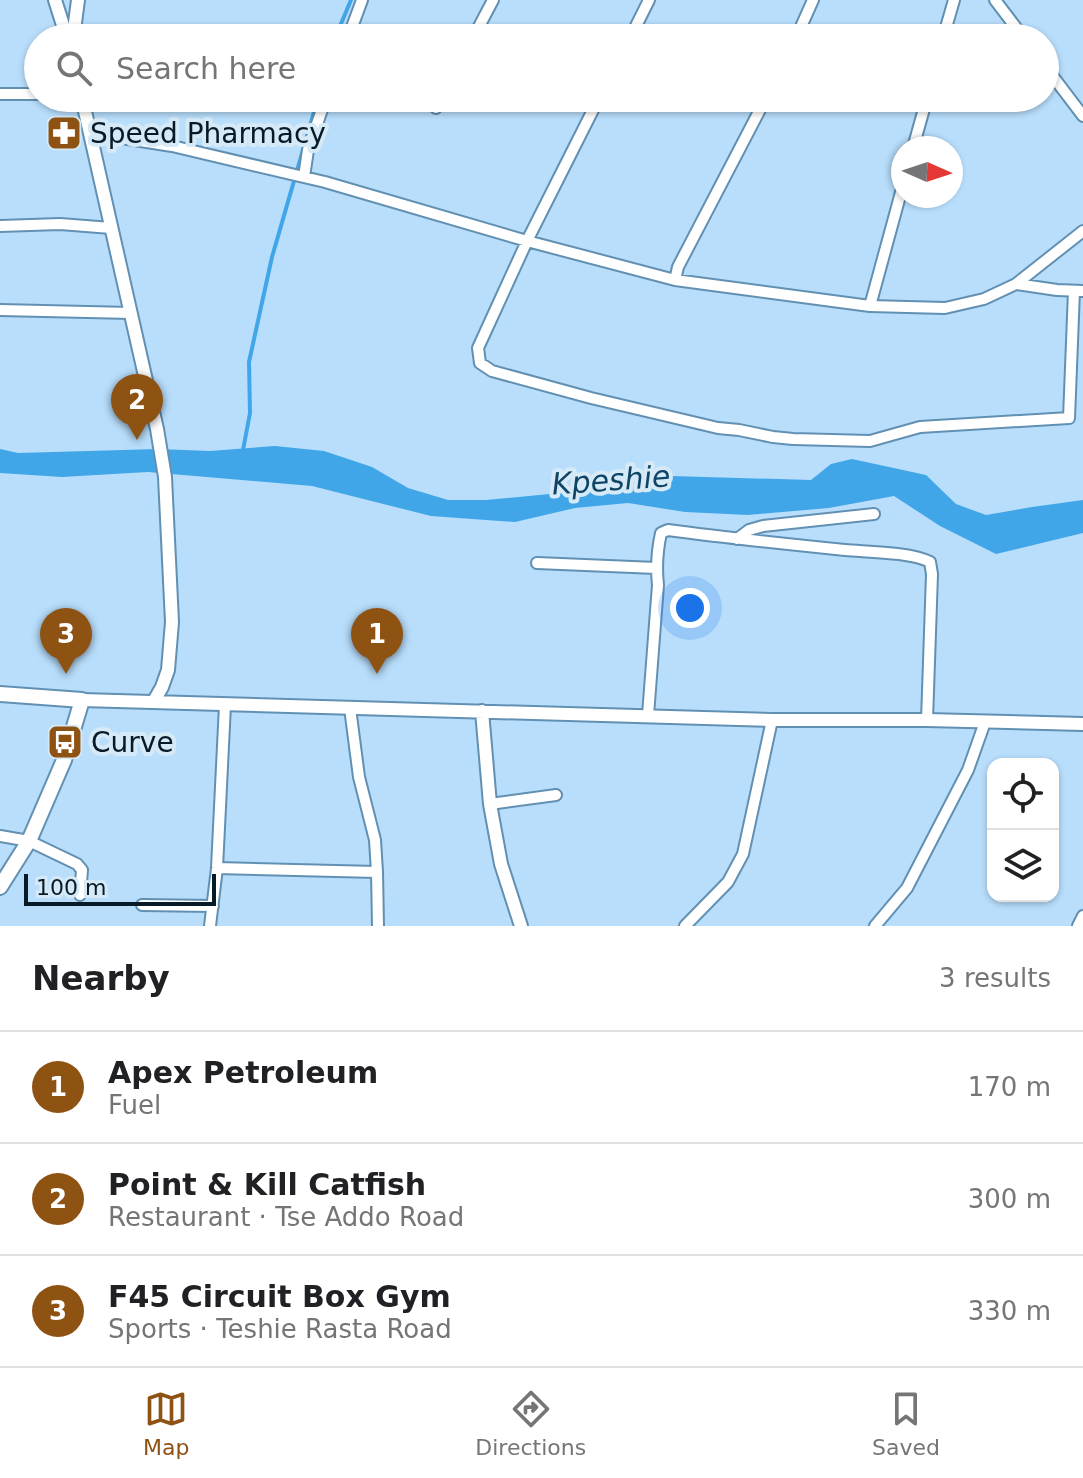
<!DOCTYPE html>
<html lang="en">
<head>
<meta charset="utf-8">
<style>
	body { margin:0; font-family:"DejaVu Sans",sans-serif; background:#f2f2f2; color:#202124 }
	.controls { position:absolute; right:24px; bottom:24px; display:grid; overflow:hidden; border-radius:16px; box-shadow:0 2px 6px #0004 }
	.controls button { width:72px; height:72px; display:grid; place-items:center; padding:0; border:0; border-bottom:2px solid #e0e0e0; background:#fff; color:#202124; font:40px sans-serif }
	.compass { position:absolute; left:891px; top:136px; width:72px; height:72px; border-radius:50%; background:#fff; box-shadow:0 2px 6px #0004; rotate:93deg }
	.scale { position:absolute; left:24px; bottom:20px; width:192px; box-sizing:border-box; padding-left:8px; border:4px solid #071a27; border-top:0; font-size:22px; line-height:28px; white-space:nowrap; color:#071a27; -webkit-text-stroke:6px #d5e9f7; paint-order:stroke }
	.you { position:absolute; left:690px; top:608px; width:28px; height:28px; margin:-20px; border:6px solid #fff; border-radius:50%; background:#1a73e8; box-shadow:0 0 0 12px #1a73e833 }
	.badge { display:grid; place-items:center; width:52px; height:52px; border-radius:50%; background:#8e5212; color:#fff; font-size:26px; font-weight:700 }
	.pin { position:absolute; translate:-50% -66px; filter:drop-shadow(0 2px 4px #0008) }
	.pin::after { content:''; position:absolute; top:42px; width:28px; height:24px; background:inherit; clip-path:polygon(0 0,100% 0,50% 100%) }
	.list { margin:0; padding:0; list-style:none }
	h2 { display:flex; justify-content:space-between; align-items:center; height:104px; margin:0; padding:0 32px; font-size:34px }
	h2 small { font-size:26px; font-weight:400; color:#757577 }
	.list li { display:grid; grid-template-columns:52px 1fr auto; gap:24px; align-items:center; box-sizing:border-box; height:112px; padding:0 32px; border-top:2px solid #e0e0e0 }
	.list b { display:block; font-size:30px; white-space:nowrap }
	.list p { margin:0; font-size:26px; white-space:nowrap; color:#757577 }
	.list em { font-size:26px; font-style:normal; color:#757577 }
	.icon { flex:none; width:44px; height:44px; fill:none; stroke:currentColor; stroke-width:2; stroke-linecap:round; stroke-linejoin:round }
	.map { position:relative; flex:none; width:1083px; height:926px; overflow:hidden }
	.search { position:absolute; background:#fff; box-shadow:0 2px 6px #0004; left:24px; right:24px; top:24px; height:88px; display:flex; align-items:center; gap:20px; box-sizing:border-box; padding:0 28px; border-radius:44px; color:#757577; font-size:30px }
	.sheet { height:440px; background:#fff }
	nav { display:flex; justify-content:space-around; align-items:center; box-sizing:border-box; height:112px; border-top:2px solid #e0e0e0; background:#fff; font-size:22px; color:#757577 }
	nav a { display:grid; justify-items:center; gap:4px }
	nav .on { color:#8e5212 }
	.map>svg:first-child { display:block }
	.water { fill:#41a6e8 }
	.lines { fill:none; stroke-linecap:round; stroke-linejoin:round }
	.stream { stroke:#41a6e8; stroke-width:4 }
	.minor-casing { stroke:#6290b2; stroke-width:14 }
	.tertiary-casing { stroke:#6290b2; stroke-width:16 }
	.secondary-casing { stroke:#6290b2; stroke-width:18 }
	.minor { stroke:#fff; stroke-width:10 }
	.tertiary { stroke:#fff; stroke-width:12 }
	.secondary { stroke:#fff; stroke-width:14 }
	.labels { text-anchor:middle; dominant-baseline:central; stroke-width:8; stroke-linejoin:round; paint-order:stroke }
	.poi-label { font-size:28px; fill:#071a27; stroke:#d5e9f7; text-anchor:start }
	.water-label { font-size:30px; font-style:italic; fill:#0e4566; stroke:#d5e9f7 }
</style>
</head>
<body>
<div class="map">
<svg width="1083" height="926" viewBox="0 0 1083 926">
	<rect width="100%" height="100%" fill="#b8defc"/>
	<!-- water -->
	<path class="water" d="M275,446L324,451L372,467L408,488L448,500H486L570,492L629,472L671,476L811,480L831,464L852,459L926,475L956,504L986,515L1032,507L1083,500V533L996,554L940,526L894,496L829,508L748,515L685,512L628,503L575,508L515,522L431,516L312,486L148,472L62,477L0,473V449L18,453L158,449L210,451Z"/>
	<g class="lines">
		<!-- stream -->
		<path class="stream" d="M335,38L351,0
			M243,450L250,413L249,362L272,257L318,98"/>
		<defs>
			<path id="minor" d="M995,0L1024,38
				M348,38L362,0
				M473,38L493,0
				M630,38L649,0
				M796,38L813,0
				M943,38L954,0
				M1045,66L1083,116
				M0,94H38
				M599,98L527,241L478,348L480,363L492,371L591,398L718,428L739,430L773,437L793,439L870,441L920,427L1069,418L1074,291
				M436,108L441,98
				M90,133L172,146L325,182L527,241L675,280L870,306L945,308L984,299L1016,284L1057,290L1083,291
				M913,148L927,98
				M304,177L308,150L326,98
				M0,226L60,224L111,228
				M675,280L678,267L766,98
				M1016,284L1083,231
				M870,306L903,185
				M0,310L131,313
				M737,539L749,530L763,526L874,514
				M537,563L656,568
				M350,708L359,777L375,840L377,872L378,926
				M648,715L658,585C656,567 657,551 661,533L668,530C727,538 786,544 845,550C867,552 911,552 930,562L932,574L927,720
				M490,804L556,795
				M0,836L29,841L77,864L82,870L80,895
				M217,868L377,872
				M142,905L213,906
				M210,926L217,868L225,705
				M685,926L728,882L743,854L772,720
				M875,926L907,888L968,770L985,722
				M1078,926L1083,916"/>
			<path id="tertiary" d="M55,0L67,38
				M73,38L78,0
				M82,98L157,429L165,477L172,622L168,670L162,687L154,701
				M82,700L772,720H927L1083,724
				M482,711L490,804L501,864L521,926"/>
			<path id="secondary" d="M0,694L82,700L64,760L29,841L0,887"/>
		</defs>
		<!-- minor casing -->
		<use href="#minor" class="minor-casing"/>
		<!-- tertiary casing -->
		<use href="#tertiary" class="tertiary-casing"/>
		<!-- secondary casing -->
		<use href="#secondary" class="secondary-casing"/>
		<!-- minor -->
		<use href="#minor" class="minor"/>
		<!-- tertiary -->
		<use href="#tertiary" class="tertiary"/>
		<!-- secondary -->
		<use href="#secondary" class="secondary"/>
	</g>
	<!-- icons -->
	<defs>
		<symbol id="pharmacy-square" viewBox="-11 -11 22 22"><rect x="-9" y="-9" width="18" height="18" rx="4" fill="#8e5212" stroke="#d5e9f7"/><path d="M-2-6h4v4h4v4h-4v4h-4v-4h-4v-4h4Z" fill="#fff"/></symbol>
		<symbol id="bus-square" viewBox="-11 -11 22 22"><rect x="-9" y="-9" width="18" height="18" rx="4" fill="#8e5212" stroke="#d5e9f7"/><path d="M-5-6H5V4H4V6H2V4H-2V6H-4V4H-5ZM-3.5-4V0h7V-4ZM-3.5 1.2v1.5H-2V1.2ZM2 1.2v1.5H3.5V1.2Z" fill="#fff"/></symbol>
	</defs>
	<g fill-rule="evenodd">
		<use href="#pharmacy-square" x="44" y="113" width="40" height="40"/>
		<use href="#bus-square" x="45" y="722" width="40" height="40"/>
	</g>
	<g class="labels">
		<!-- poi labels -->
		<g class="poi-label">
			<text x="90" y="133">Speed Pharmacy</text>
			<text x="91" y="742">Curve</text>
		</g>
		<!-- water labels -->
		<g class="water-label">
			<text transform="translate(611 480) rotate(-4)">Kpeshie</text>
		</g>
	</g>
</svg>
<div class="controls">
<button><svg class="icon" aria-label="locate" viewBox="0 0 24 24"><circle cx="12" cy="12" r="6"/><path d="M12 2v4M12 18v4M2 12h4M18 12h4"/></svg></button>
<button><svg class="icon" aria-label="layers" viewBox="0 0 24 24"><path d="M12 4l9 5-9 5-9-5zM3 14l9 5 9-5"/></svg></button>
</div>
<svg class="compass" viewBox="-18 -18 36 36"><path d="M0-13l5 13h-10z" fill="#e53935"/><path d="M0 13l5-13h-10z" fill="#757577"/></svg>
<div class="scale">100 m</div>
<div class="you"></div>
<div class="pin badge" style="left:377px;top:674px">1</div>
<div class="pin badge" style="left:137px;top:440px">2</div>
<div class="pin badge" style="left:66px;top:674px">3</div>
<div class="search"><svg class="icon" aria-label="search" viewBox="0 0 24 24"><circle cx="10" cy="10" r="6"/><path d="M15 15l6 6"/></svg>Search here</div>
</div>
<section class="sheet">
<h2>Nearby<small>3 results</small></h2>
<ul class="list">
<li><span class="badge">1</span><div><b>Apex Petroleum</b><p>Fuel</p></div><em>170 m</em></li>
<li><span class="badge">2</span><div><b>Point &amp; Kill Catfish</b><p>Restaurant · Tse Addo Road</p></div><em>300 m</em></li>
<li><span class="badge">3</span><div><b>F45 Circuit Box Gym</b><p>Sports · Teshie Rasta Road</p></div><em>330 m</em></li>
</ul>
</section>
<nav>
<a class="on"><svg class="icon" aria-label="map" viewBox="0 0 24 24"><path d="M3 6l6-2 6 2 6-2v14l-6 2-6-2-6 2zM9 4v14M15 6v14"/></svg>Map</a>
<a><svg class="icon" aria-label="directions" viewBox="0 0 24 24"><path d="M12 3l9 9-9 9-9-9zM9 14v-3h6M13 9l2 2-2 2"/></svg>Directions</a>
<a><svg class="icon" aria-label="saved" viewBox="0 0 24 24"><path d="M7 4h10v16l-5-4-5 4z"/></svg>Saved</a>
</nav>
</body>
</html>
